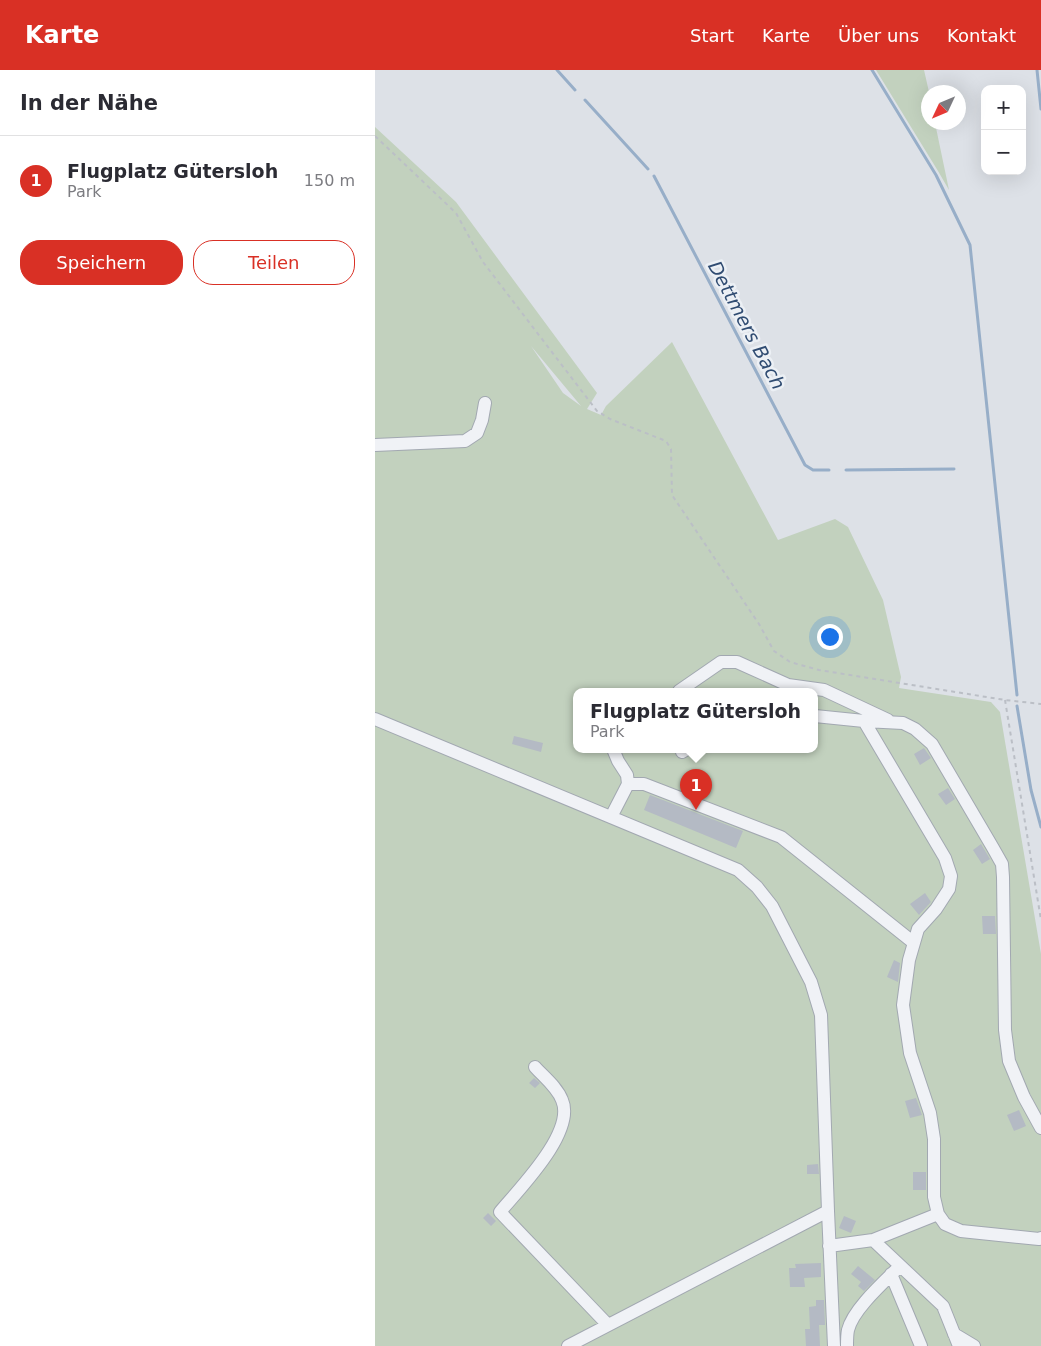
<!DOCTYPE html>
<html lang="de">
<head>
<meta charset="utf-8">
<style>
	body { margin:0; font-family:"DejaVu Sans",sans-serif; background:#f7f7f7; color:#2b2b33 }
	.controls { position:absolute; right:15px; top:15px; display:grid; overflow:hidden; border-radius:10px; box-shadow:0 5px 20px #0002 }
	.controls button { width:45px; height:45px; display:grid; place-items:center; padding:0; border:0; border-bottom:1px solid #e1e1e2; background:#fff; color:#2b2b33; font:25px sans-serif }
	.compass { position:absolute; left:546px; top:15px; width:45px; height:45px; border-radius:50%; background:#fff; box-shadow:0 5px 20px #0002; rotate:226deg }
	.you { position:absolute; left:454px; top:566px; width:18px; height:18px; margin:-12px; border:4px solid #fff; border-radius:50%; background:#1a73e8; box-shadow:0 0 0 8px #1a73e833 }
	.badge { display:grid; place-items:center; width:32px; height:32px; border-radius:50%; background:#d93025; color:#fff; font-size:16px; font-weight:700 }
	.pin { position:absolute; translate:-50% -41px; filter:drop-shadow(0 1px 2px #0008) }
	.pin::after { content:''; position:absolute; top:26px; width:18px; height:15px; background:inherit; clip-path:polygon(0 0,100% 0,50% 100%) }
	.popup { position:absolute; left:198px; top:618px; width:245px; height:65px; box-sizing:border-box; display:grid; place-content:center; border-radius:10px; background:#fff; filter:drop-shadow(0 1px 4px #0005); font-size:16px; white-space:nowrap; color:#7c7c81 }
	.popup b { font-size:19px; color:#2b2b33 }
	.popup::after { content:''; position:absolute; left:50%; top:100%; margin-left:-10px; border:10px solid transparent; border-top-color:#fff }
	.list { margin:0; padding:0; list-style:none }
	h2 { display:flex; justify-content:space-between; align-items:center; height:65px; margin:0; padding:0 20px; font-size:21px }
	h2 small { font-size:16px; font-weight:400; color:#7c7c81 }
	.list li { display:grid; grid-template-columns:32px 1fr auto; gap:15px; align-items:center; box-sizing:border-box; height:90px; padding:0 20px; border-top:1px solid #e1e1e2 }
	.list b { display:block; font-size:19px; white-space:nowrap }
	.list p { margin:0; font-size:16px; white-space:nowrap; color:#7c7c81 }
	.list em { font-size:16px; font-style:normal; color:#7c7c81 }
	.actions { display:flex; gap:10px; padding:15px 20px }
	.actions a { flex:1; padding:11px 0; border:1px solid #d93025; border-radius:20px; text-align:center; font-size:18px; color:#d93025 }
	.actions .main { background:#d93025; color:#fff }
	.map { position:relative; flex:none; width:666px; height:1276px; overflow:hidden }
	header { display:flex; align-items:center; gap:30px; box-sizing:border-box; height:70px; padding:0 25px; background:#d93025; color:#fff }
	header strong { font-size:24px }
	nav { display:flex; gap:28px; margin-inline-start:auto; font-size:18px }
	main { display:flex }
	aside { flex:1; background:#fff }
	.map>svg:first-child { display:block }
	.green { fill:#c2d1be; fill-rule:evenodd }
	.lines { fill:none; stroke-linecap:round; stroke-linejoin:round }
	.stream { stroke:#97aec8; stroke-width:3 }
	.building { fill:#b4bac4 }
	.minor-casing { stroke:#a2a8b1; stroke-width:14 }
	.path { stroke:#bbbfc6; stroke-width:2; stroke-dasharray:4 4; stroke-linecap:butt }
	.minor { stroke:#f0f2f6; stroke-width:12 }
	.labels { text-anchor:middle; dominant-baseline:central; stroke-width:5; stroke-linejoin:round; paint-order:stroke }
	.water-label { font-size:19px; font-style:italic; fill:#304c72; stroke:#ecf0f5 }
</style>
</head>
<body>
<header>
<strong>Karte</strong>
<nav><a>Start</a><a>Karte</a><a>Über uns</a><a>Kontakt</a></nav>
</header>
<main>
<aside>
<h2>In der Nähe<small></small></h2>
<ul class="list">
<li><span class="badge">1</span><div><b>Flugplatz Gütersloh</b><p>Park</p></div><em>150 m</em></li>
</ul>
<div class="actions"><a class="main">Speichern</a><a>Teilen</a></div>
</aside>
<div class="map">
<svg width="666" height="1276" viewBox="0 0 666 1276">
	<rect width="100%" height="100%" fill="#dde1e7"/>
	<!-- green -->
	<path class="green" d="M501,0H549L554,22V52L560,53L574,120L563,101Z
		M0,57L81,132L222,323L212,339L226,345L231,336L297,272L403,470L460,449L473,457L508,530L526,607L524,618L616,632L625,642L666,884V1276H0ZM156,276L206,336L188,323ZM202,621H440V679H202Z"/>
	<g class="lines">
		<!-- stream -->
		<path class="stream" d="M182,0L200,20
			M497,0L561,105L595,175L642,625
			M662,0L666,39
			M210,30L273,99
			M279,106L430,395L438,400H454
			M471,400L579,399
			M642,636L656,720L666,757"/>
	</g>
	<!-- building -->
	<path class="building" d="M139,666L168,673L166,682L137,674Z
		M549,678L556,688L545,695L539,684Z
		M573,718L580,729L571,735L563,724Z
		M275,725L368,761L361,778L269,740Z
		M606,774L615,789L607,794L598,780Z
		M550,823L556,832L544,845L535,834Z
		M607,846H620L621,864H608Z
		M519,890L525,893L523,912L512,907Z
		M159,1008L165,1013L160,1018L154,1013Z
		M541,1028L547,1045L535,1048L530,1031Z
		M644,1040L651,1056L639,1061L632,1045Z
		M443,1094L444,1104H432V1095Z
		M538,1102H551V1120H538Z
		M113,1143L121,1151L116,1156L108,1148Z
		M469,1146L481,1151L476,1163L464,1158Z
		M446,1193V1207L429,1208L430,1217H415L414,1198H421L420,1194Z
		M483,1196L500,1210L489,1221L483,1216L486,1212L476,1204Z
		M441,1230H449L450,1255H444L445,1276H431L430,1259H435L434,1237L441,1236Z"/>
	<g class="lines">
		<defs>
			<path id="minor" d="M0,375L90,371L102,363L107,350L110,333
				M304,621L346,592H362L413,615L449,620L513,650
				M440,646L489,651L528,653L540,659L557,674L618,778L627,794L628,807L630,960L634,991L649,1027L666,1058
				M0,649L363,800L382,817L397,836L436,912L446,945L453,1141L459,1276
				M489,651L570,788L576,806L574,819L561,839L543,859L534,890L528,935L535,983L555,1043L559,1069V1127L563,1144L570,1154L586,1161L664,1169L666,1168
				M307,682L312,679
				M253,714H269L406,767L539,873
				M236,747L253,714L252,705L243,691L238,679
				M160,997C169,1007 182,1017 187,1030C201,1062 144,1119 125,1142L233,1255
				M498,1170L568,1236L584,1276
				M454,1176L498,1170L563,1144
				M516,1204L546,1276
				M579,1264L599,1276
				M193,1276L453,1141
				M472,1276C472,1271 472,1265 473,1260C478,1239 510,1211 525,1196"/>
		</defs>
		<!-- minor casing -->
		<use href="#minor" class="minor-casing"/>
		<!-- path -->
		<path class="path" d="M0,66L81,143L108,192L222,341L235,349L291,371L296,379L297,425L384,554L399,581L415,592L444,600L630,630L666,634
			M630,630L666,850"/>
		<!-- minor -->
		<use href="#minor" class="minor"/>
	</g>
	<g class="labels">
		<!-- water labels -->
		<g class="water-label">
			<text transform="translate(372 255) rotate(62)">Dettmers Bach</text>
		</g>
	</g>
</svg>
<div class="controls">
<button>+</button>
<button>−</button>
</div>
<svg class="compass" viewBox="-18 -18 36 36"><path d="M0-13l5 13h-10z" fill="#e53935"/><path d="M0 13l5-13h-10z" fill="#7c7c81"/></svg>
<div class="you"></div>
<div class="pin badge" style="left:321px;top:740px">1</div>
<div class="popup"><b>Flugplatz Gütersloh</b>Park</div>
</div>
</main>
</body>
</html>
